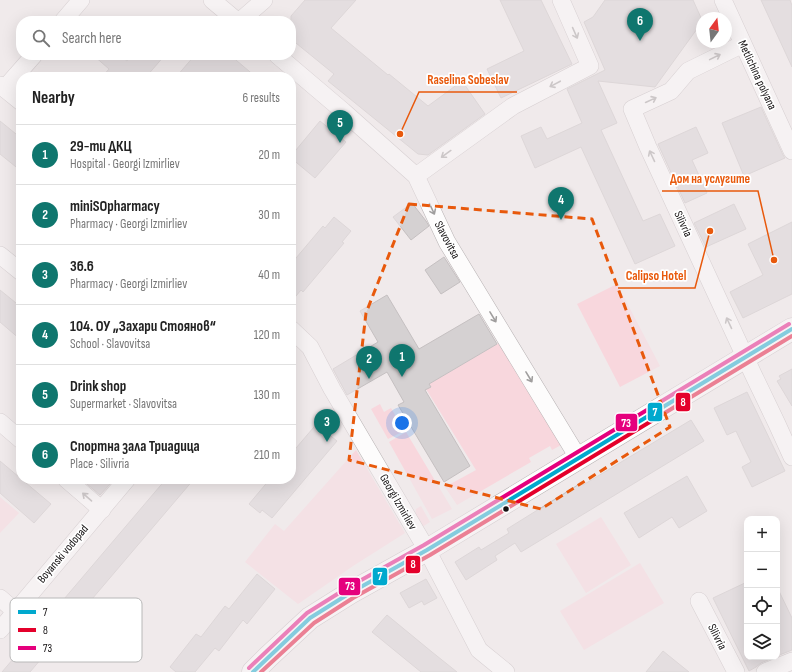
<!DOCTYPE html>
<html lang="en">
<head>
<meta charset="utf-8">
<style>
	body { margin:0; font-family:"Sofia Sans Condensed",sans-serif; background:#f6f6f6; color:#222 }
	.controls { position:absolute; right:12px; bottom:12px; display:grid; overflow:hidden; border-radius:8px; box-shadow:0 4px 16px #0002 }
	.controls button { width:36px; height:36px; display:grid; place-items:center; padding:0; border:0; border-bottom:1px solid #e0e0e0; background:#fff; color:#222; font:20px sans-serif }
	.compass { position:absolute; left:696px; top:12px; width:36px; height:36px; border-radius:50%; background:#fff; box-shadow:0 4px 16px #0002; rotate:15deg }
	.you { position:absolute; left:402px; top:423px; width:14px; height:14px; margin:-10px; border:3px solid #fff; border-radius:50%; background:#1a73e8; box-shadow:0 0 0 6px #1a73e833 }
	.badge { display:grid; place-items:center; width:26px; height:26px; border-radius:50%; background:#0f766e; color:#fff; font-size:13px; font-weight:700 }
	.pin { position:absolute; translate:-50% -33px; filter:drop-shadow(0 1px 2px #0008) }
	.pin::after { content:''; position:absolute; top:21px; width:14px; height:12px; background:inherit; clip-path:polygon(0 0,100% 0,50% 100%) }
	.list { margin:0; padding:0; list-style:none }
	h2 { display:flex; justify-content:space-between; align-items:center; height:52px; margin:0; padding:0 16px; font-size:17px }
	h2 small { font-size:13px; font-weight:400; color:#767676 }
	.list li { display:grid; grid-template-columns:26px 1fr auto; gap:12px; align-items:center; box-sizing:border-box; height:60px; padding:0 16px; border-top:1px solid #e0e0e0 }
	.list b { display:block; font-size:15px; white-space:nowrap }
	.list p { margin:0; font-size:13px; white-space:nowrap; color:#767676 }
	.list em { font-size:13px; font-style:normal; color:#767676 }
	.icon { flex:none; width:22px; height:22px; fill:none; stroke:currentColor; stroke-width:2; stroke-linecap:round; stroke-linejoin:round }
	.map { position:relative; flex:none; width:792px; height:672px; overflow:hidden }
	.search { position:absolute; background:#fff; box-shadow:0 4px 16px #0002; left:16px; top:16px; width:280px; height:44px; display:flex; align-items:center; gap:10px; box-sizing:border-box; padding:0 14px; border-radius:16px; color:#767676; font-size:15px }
	.panel { position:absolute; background:#fff; box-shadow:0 4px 16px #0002; left:16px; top:72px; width:280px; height:412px; border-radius:16px }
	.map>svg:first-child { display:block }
	.green { fill:#f8d7dd }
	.building { fill:#d5d1d2; stroke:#c5c0c1 }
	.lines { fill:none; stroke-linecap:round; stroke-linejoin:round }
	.street-casing { stroke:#b7b2b3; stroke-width:18 }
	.secondary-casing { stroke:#b7b2b3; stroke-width:23 }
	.street { stroke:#fdfcfc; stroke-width:17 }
	.secondary { stroke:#fdfcfc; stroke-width:22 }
	.bus-1-casing { stroke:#fff; stroke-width:7 }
	.bus-2-casing { stroke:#fff; stroke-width:7 }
	.bus-3-casing { stroke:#fff; stroke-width:7 }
	.bus-1 { stroke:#00a9ce; stroke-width:4 }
	.bus-2 { stroke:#e4002b; stroke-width:4 }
	.bus-3 { stroke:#e5007d; stroke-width:4 }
	.oneway { stroke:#a09e9e }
	.marked { fill:none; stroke:#e8590c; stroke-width:3; stroke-dasharray:8 5; stroke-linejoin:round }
	.bus-dot { fill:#141112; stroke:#fff; stroke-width:1.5 }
	.labels { text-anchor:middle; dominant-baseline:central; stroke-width:3.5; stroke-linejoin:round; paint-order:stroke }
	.street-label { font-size:12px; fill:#141112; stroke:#fff }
	.key { fill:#fff; stroke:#b8b8b8; stroke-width:1 }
	.key-label { font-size:11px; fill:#141112 }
	.leader { fill:none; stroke:#e8590c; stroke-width:1.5 }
	.callout-dot { fill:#e8590c; stroke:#fff; stroke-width:1.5 }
	.callout-label { font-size:13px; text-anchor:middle; font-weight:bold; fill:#e8590c; stroke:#fff; stroke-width:3.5; stroke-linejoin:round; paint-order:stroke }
	.line-badge { stroke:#fff; stroke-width:1.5 }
	.badge-label { font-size:11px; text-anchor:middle; font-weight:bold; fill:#fff }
</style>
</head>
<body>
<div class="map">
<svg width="792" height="672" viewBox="0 0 792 672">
	<rect width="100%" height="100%" fill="#f0eaeb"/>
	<!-- green -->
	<path class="green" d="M617,284L660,366L620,387L577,304Z
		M499,343L563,444L552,450L550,446L529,458L531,462L457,505L445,487L476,470L426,389L431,387L429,384Z
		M380,404L384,412L391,408L404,431L388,439L371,409Z
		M406,432L452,509L432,519L389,442Z
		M356,450L405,533L353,566L298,604L245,562L275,524L284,531Z
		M0,497L19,513L0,533Z
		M421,506L430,522L422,527L415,515L416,509Z
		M601,517L631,565L586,593L556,544Z
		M640,563L664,603L584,650L560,611Z"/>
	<!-- building -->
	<path class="building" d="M305,0H356L331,28L388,75L389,74L428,106L462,81L485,114L428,155L418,154L328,81L334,74L291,39V16Z
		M500,0H541L572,64L501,98L487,69L524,51Z
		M605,0H693L702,20V22L655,87L598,81L617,123L601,130L643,221L660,214L675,246L635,264L581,147L535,168L521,136L541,127L547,139L582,123L567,89L605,70L584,22L593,17Z
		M761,0H790L791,3L792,5V67Z
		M93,55H119L127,61L132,55H165L146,77H102L109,69Z
		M195,55H230L256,77H176Z
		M761,107L783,155L785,158L744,176L722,123Z
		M0,121L21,138V171L0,154Z
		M320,121L346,142L315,178L291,158V156Z
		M696,127L708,153L692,160L707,193L685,203L658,144Z
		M412,203L426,221L429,226L411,240L393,217Z
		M734,204L746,229L706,247L694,223Z
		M334,217L351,231L342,242L344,243L303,292L301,290L291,302V264L323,226L325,228Z
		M792,222V294L743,318L730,292L763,275L748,244Z
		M444,257L460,282L441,294L425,270Z
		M0,290L21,307V340L0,322Z
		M387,295L419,349L479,314L497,344L429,384L431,387L425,390L470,466L444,482L398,405L404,402L387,372L347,395L333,369L378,342L360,311Z
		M792,369V406L777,381L781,379L779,376Z
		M747,392L785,471L752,487L742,467L751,462L744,448L736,431L727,435L714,408Z
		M691,420L704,441L521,552L515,543L495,556L497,560L466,580L455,562L479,547L481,550L509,533L507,529L581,483L583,485Z
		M319,421L329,430L327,433L337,441L272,518L262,510L260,513L249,504L270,479H291V454Z
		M0,461L51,504L34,523L0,493Z
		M687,476L707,511L679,528L672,517L639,538L624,513Z
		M81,479H104L110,484L100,495Z
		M166,479H194L30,672H2Z
		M257,574L275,589L247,624L243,620L219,651L215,648L195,672H176L170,667L196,634L201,637L225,606L229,609Z
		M426,579L437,598L424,605L422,601L409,608L400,593Z
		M747,582V657H775L761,663L756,667L749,671L713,598Z
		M777,587L792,618V650L777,656Z
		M387,615L432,652L457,672H421L372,632Z
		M663,651L689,672H646Z"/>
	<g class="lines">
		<defs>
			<path id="street" d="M212,0L237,21
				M723,0L792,151
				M63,21L81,0
				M240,21L264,0
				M743,44L688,71L671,91L632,109L648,147L753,374L777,424L792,457
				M277,55L343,111L416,176L447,242L579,459
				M0,85L21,102
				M5,88L34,55
				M416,176L513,106L590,66L561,0
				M0,255L21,272
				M291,329L310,347L332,389L427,550L479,650L506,672
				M0,422L21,440
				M66,479L102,510
				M0,598L15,611
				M699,601L736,672
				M0,630L127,479
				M765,672L792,661"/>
			<path id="secondary" d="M253,672L268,657L310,618L350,593L427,550L792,329"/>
		</defs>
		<!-- street casing -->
		<use href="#street" class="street-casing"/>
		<!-- secondary casing -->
		<use href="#secondary" class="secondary-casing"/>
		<!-- street -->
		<use href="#street" class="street"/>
		<!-- secondary -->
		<use href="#secondary" class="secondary"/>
		<defs>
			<path id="bus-1" d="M253,672L310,618L350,593L427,550L792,329"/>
			<path id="bus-2" d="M261,672L314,623L353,598L430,555L792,336"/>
			<path id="bus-3" d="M249,668L307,613L347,588L424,545L789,324"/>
		</defs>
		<!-- bus-1 casing -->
		<use href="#bus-1" class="bus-1-casing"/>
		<!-- bus-2 casing -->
		<use href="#bus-2" class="bus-2-casing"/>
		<!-- bus-3 casing -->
		<use href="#bus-3" class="bus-3-casing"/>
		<!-- bus-1 -->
		<use href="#bus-1" class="bus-1"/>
		<!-- bus-2 -->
		<use href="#bus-2" class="bus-2"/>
		<!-- bus-3 -->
		<use href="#bus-3" class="bus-3"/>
	</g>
	<!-- one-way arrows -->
	<defs><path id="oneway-shaft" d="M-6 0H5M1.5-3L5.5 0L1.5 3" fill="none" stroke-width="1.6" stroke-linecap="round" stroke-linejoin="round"/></defs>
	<g class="oneway">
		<use href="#oneway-shaft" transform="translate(575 33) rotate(66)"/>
		<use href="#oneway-shaft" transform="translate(715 57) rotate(-26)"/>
		<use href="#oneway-shaft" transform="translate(555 84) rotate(152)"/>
		<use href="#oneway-shaft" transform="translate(651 100) rotate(-25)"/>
		<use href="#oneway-shaft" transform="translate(446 154) rotate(144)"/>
		<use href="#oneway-shaft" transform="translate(652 156) rotate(-115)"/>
		<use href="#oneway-shaft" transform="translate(432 209) rotate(65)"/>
		<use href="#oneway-shaft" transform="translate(493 317) rotate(59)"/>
		<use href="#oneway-shaft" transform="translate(729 323) rotate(-115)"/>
		<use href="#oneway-shaft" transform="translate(529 377) rotate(59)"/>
		<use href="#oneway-shaft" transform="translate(87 497) rotate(-139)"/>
	</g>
	<!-- marked area -->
	<path d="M0 0H792V672H0ZM409,204L592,219L670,427L541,509L349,460L366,313Z" fill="#f0eaeb" fill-opacity=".55" fill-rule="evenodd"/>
	<path class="marked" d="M409,204L592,219L670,427L541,509L349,460L366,313Z"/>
	<!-- markers -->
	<circle class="bus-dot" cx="506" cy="509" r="3.5"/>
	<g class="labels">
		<!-- street labels -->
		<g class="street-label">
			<text transform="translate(757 75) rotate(65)">Metlichina polyana</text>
			<text transform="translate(683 224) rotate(65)">Silivria</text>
			<text transform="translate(447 240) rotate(62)">Slavovitsa</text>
			<text transform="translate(398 502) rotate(60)">Georgi Izmirliev</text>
			<text transform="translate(63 554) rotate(-50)">Boyanski vodopad</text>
			<text transform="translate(717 637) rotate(63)">Silivria</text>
		</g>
	</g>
	<!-- legend -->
	<rect x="10" y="598" width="132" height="64" rx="6" class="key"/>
	<rect x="18" y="610" width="18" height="4" fill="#00a9ce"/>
	<rect x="18" y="628" width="18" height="4" fill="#e4002b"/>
	<rect x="18" y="646" width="18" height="4" fill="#e5007d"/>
	<g class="key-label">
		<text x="43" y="616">7</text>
		<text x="43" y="634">8</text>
		<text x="43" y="652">73</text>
	</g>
	<!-- callouts -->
	<path class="leader" d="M400 134L419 92H517M774 260L758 191H662M710 231L695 288H618"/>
	<g class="callout-dot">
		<circle cx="400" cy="134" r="4"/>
		<circle cx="774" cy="260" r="4"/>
		<circle cx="710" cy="231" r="4"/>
	</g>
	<g class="callout-label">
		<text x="468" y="84">Raselina Sobeslav</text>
		<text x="710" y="183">Дом на услугите</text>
		<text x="656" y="280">Calipso Hotel</text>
	</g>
	<g class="line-badge">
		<rect x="675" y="392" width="16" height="20" rx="4" fill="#e4002b"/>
		<rect x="647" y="402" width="16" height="20" rx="4" fill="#00a9ce"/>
		<rect x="615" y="413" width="23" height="19" rx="4" fill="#e5007d"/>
		<rect x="405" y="555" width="16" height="19" rx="4" fill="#e4002b"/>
		<rect x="372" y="567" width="16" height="19" rx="4" fill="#00a9ce"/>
		<rect x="338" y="577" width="23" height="19" rx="4" fill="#e5007d"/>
	</g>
	<g class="badge-label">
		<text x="683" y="406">8</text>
		<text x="655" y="416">7</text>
		<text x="626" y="427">73</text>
		<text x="413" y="568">8</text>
		<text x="380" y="580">7</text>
		<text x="350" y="590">73</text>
	</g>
</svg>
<div class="controls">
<button>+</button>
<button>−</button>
<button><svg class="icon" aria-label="locate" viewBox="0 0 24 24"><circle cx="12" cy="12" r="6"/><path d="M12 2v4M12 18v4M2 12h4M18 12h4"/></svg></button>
<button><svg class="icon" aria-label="layers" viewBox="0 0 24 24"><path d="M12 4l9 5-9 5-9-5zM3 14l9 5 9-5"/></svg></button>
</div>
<svg class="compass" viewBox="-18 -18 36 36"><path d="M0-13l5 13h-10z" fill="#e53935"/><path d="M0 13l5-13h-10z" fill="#767676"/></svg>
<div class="you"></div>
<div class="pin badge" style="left:402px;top:377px">1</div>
<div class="pin badge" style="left:369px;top:379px">2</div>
<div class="pin badge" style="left:327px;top:442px">3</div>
<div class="pin badge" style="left:561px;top:220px">4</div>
<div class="pin badge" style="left:340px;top:143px">5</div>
<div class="pin badge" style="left:640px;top:41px">6</div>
<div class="search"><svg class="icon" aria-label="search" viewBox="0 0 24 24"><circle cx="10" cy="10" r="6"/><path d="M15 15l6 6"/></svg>Search here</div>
<section class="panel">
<h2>Nearby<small>6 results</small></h2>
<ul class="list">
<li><span class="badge">1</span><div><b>29-ти ДКЦ</b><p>Hospital · Georgi Izmirliev</p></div><em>20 m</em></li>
<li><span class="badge">2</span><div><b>miniSOpharmacy</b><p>Pharmacy · Georgi Izmirliev</p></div><em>30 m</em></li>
<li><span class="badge">3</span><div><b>36.6</b><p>Pharmacy · Georgi Izmirliev</p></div><em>40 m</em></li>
<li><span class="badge">4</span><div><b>104. ОУ „Захари Стоянов“</b><p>School · Slavovitsa</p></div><em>120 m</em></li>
<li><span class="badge">5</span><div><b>Drink shop</b><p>Supermarket · Slavovitsa</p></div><em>130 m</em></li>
<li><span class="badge">6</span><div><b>Спортна зала Триадица</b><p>Place · Silivria</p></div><em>210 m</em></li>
</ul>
</section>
</div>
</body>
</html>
